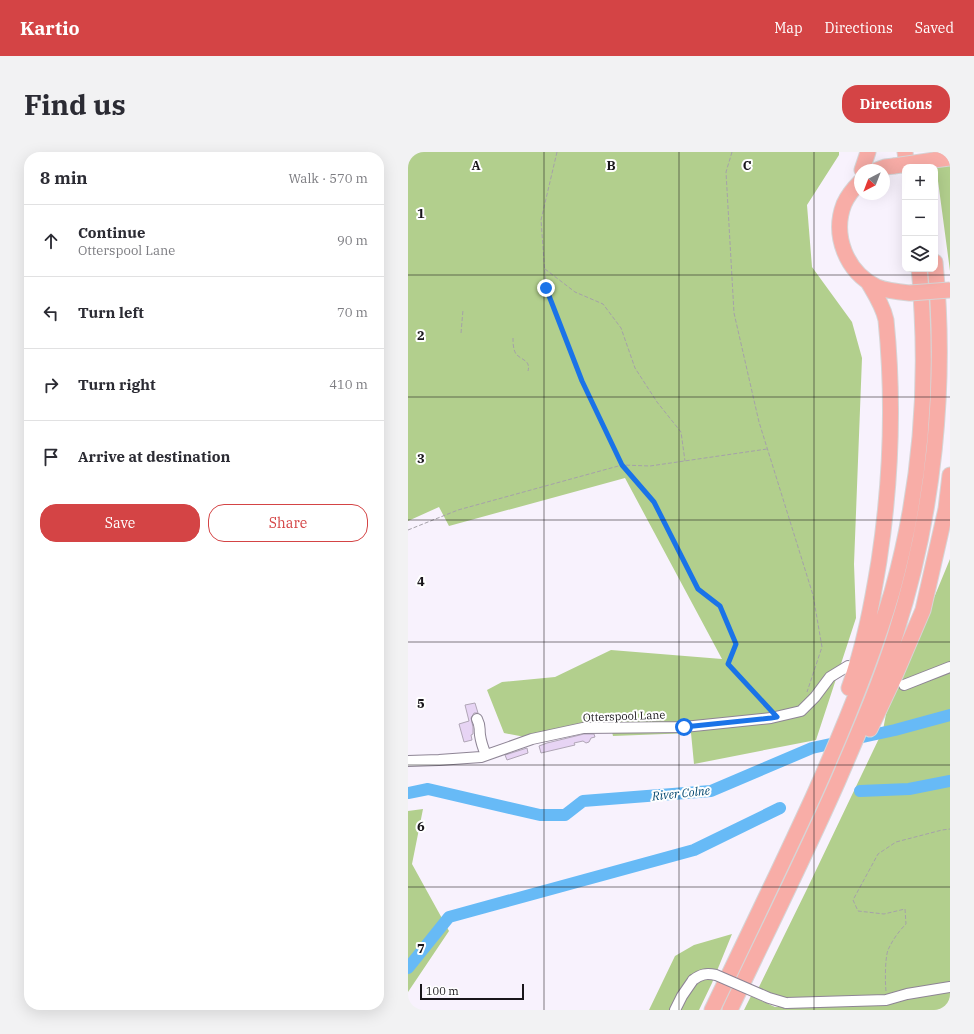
<!DOCTYPE html>
<html lang="en">
<head>
<meta charset="utf-8">
<style>
	body { margin:0; font-family:"IBM Plex Serif",serif; background:#f2f2f3; color:#2b2b33 }
	.controls { position:absolute; right:12px; top:12px; display:grid; overflow:hidden; border-radius:8px; box-shadow:0 4px 16px #0002 }
	.controls button { width:36px; height:36px; display:grid; place-items:center; padding:0; border:0; border-bottom:1px solid #e1e1e2; background:#fff; color:#2b2b33; font:20px sans-serif }
	.compass { position:absolute; left:446px; top:12px; width:36px; height:36px; border-radius:50%; background:#fff; box-shadow:0 4px 16px #0002; rotate:222deg }
	.scale { position:absolute; left:12px; bottom:10px; width:104px; box-sizing:border-box; padding-left:4px; border:2px solid #19161b; border-top:0; font-size:11px; line-height:14px; white-space:nowrap; color:#19161b; -webkit-text-stroke:3px #fff; paint-order:stroke }
	.stop { position:absolute; width:12px; height:12px; margin:-9px; border:3px solid #1a73e8; border-radius:50%; background:#fff }
	.stop.end { background:#1a73e8; border-color:#fff; box-shadow:0 1px 4px #0008 }
	.list { margin:0; padding:0; list-style:none }
	h2 { display:flex; justify-content:space-between; align-items:center; height:52px; margin:0; padding:0 16px; font-size:17px }
	h2 small { font-size:13px; font-weight:400; color:#7c7c81 }
	.list li { display:grid; grid-template-columns:26px 1fr auto; gap:12px; align-items:center; box-sizing:border-box; height:72px; padding:0 16px; border-top:1px solid #e1e1e2 }
	.list b { display:block; font-size:15px; white-space:nowrap }
	.list p { margin:0; font-size:13px; white-space:nowrap; color:#7c7c81 }
	.list em { font-size:13px; font-style:normal; color:#7c7c81 }
	.actions { display:flex; gap:8px; padding:12px 16px }
	.actions a { flex:1; padding:9px 0; border:1px solid #d44445; border-radius:16px; text-align:center; font-size:14px; color:#d44445 }
	.actions .main { background:#d44445; color:#fff }
	.icon { flex:none; width:22px; height:22px; fill:none; stroke:currentColor; stroke-width:2; stroke-linecap:round; stroke-linejoin:round }
	.map { position:relative; flex:none; width:542px; height:858px; overflow:hidden; border-radius:16px }
	header { display:flex; align-items:center; gap:24px; box-sizing:border-box; height:56px; padding:0 20px; background:#d44445; color:#fff }
	header strong { font-size:19px }
	nav { display:flex; gap:22px; margin-inline-start:auto; font-size:14px }
	.intro { display:flex; align-items:center; justify-content:space-between; box-sizing:border-box; height:96px; padding:0 24px }
	h1 { margin:0; font-size:28px }
	.button { padding:10px 18px; border-radius:16px; background:#d44445; color:#fff; font-size:14px; font-weight:700 }
	main { display:flex; gap:24px; padding:0 24px }
	aside { flex:1; background:#fff; border-radius:16px; box-shadow:0 4px 16px #0002 }
	.map>svg:first-child { display:block }
	.green { fill:#b2cf8d }
	.lines { fill:none; stroke-linecap:round; stroke-linejoin:round }
	.river { stroke:#67baf6; stroke-width:12 }
	.building { fill:#e7d4f4; stroke:#b0a6b6 }
	.minor-casing { stroke:#8e8595; stroke-width:12 }
	.highway-casing { stroke:#d6d5d6; stroke-width:17 }
	.path { stroke:#a5a1a9; stroke-width:1; stroke-dasharray:4 2; stroke-linecap:butt }
	.minor { stroke:#fff; stroke-width:10 }
	.highway { stroke:#f8ada7; stroke-width:15 }
	.minor-bridge-casing { stroke:#8e8595; stroke-width:12; stroke-linecap:butt }
	.highway-bridge-casing { stroke:#d6d5d6; stroke-width:17; stroke-linecap:butt }
	.minor-bridge { stroke:#fff; stroke-width:10 }
	.highway-bridge { stroke:#f8ada7; stroke-width:15 }
	.route { stroke:#1a73e8; stroke-width:5 }
	.grid { fill:none; stroke:#19161b; stroke-width:1; stroke-opacity:0.55 }
	.labels { text-anchor:middle; dominant-baseline:central; stroke-width:4; stroke-linejoin:round; paint-order:stroke }
	.street-label { font-size:11px; fill:#19161b; stroke:#fff }
	.water-label { font-size:12px; font-style:italic; fill:#05486f; stroke:#fff }
	.grid-label { font-size:13px; text-anchor:middle; font-weight:bold; fill:#19161b; stroke:#fff; stroke-width:4; stroke-linejoin:round; paint-order:stroke }
</style>
</head>
<body>
<header>
<strong>Kartio</strong>
<nav><a>Map</a><a>Directions</a><a>Saved</a></nav>
</header>
<div class="intro"><h1>Find us</h1><a class="button">Directions</a></div>
<main>
<aside>
<h2>8 min<small>Walk · 570 m</small></h2>
<ul class="list">
<li><svg class="icon" aria-label="ahead" viewBox="0 0 24 24"><path d="M12 20V5M6 11l6-6 6 6"/></svg><div><b>Continue</b><p>Otterspool Lane</p></div><em>90 m</em></li>
<li><svg class="icon" aria-label="left" viewBox="0 0 24 24"><path d="M17 20v-9H6M10 6l-5 5 5 5"/></svg><div><b>Turn left</b></div><em>70 m</em></li>
<li><svg class="icon" aria-label="right" viewBox="0 0 24 24"><path d="M7 20v-9h11M14 6l5 5-5 5"/></svg><div><b>Turn right</b></div><em>410 m</em></li>
<li><svg class="icon" aria-label="arrive" viewBox="0 0 24 24"><path d="M6 21V4h12l-3 4 3 4H6"/></svg><div><b>Arrive at destination</b></div></li>
</ul>
<div class="actions"><a class="main">Save</a><a>Share</a></div>
</aside>
<div class="map">
<svg width="542" height="858" viewBox="0 0 542 858">
	<rect width="100%" height="100%" fill="#f8f2fd"/>
	<!-- green -->
	<path class="green" d="M0,0H431V3L399,53L404,115L444,170L454,206L446,412L448,466L408,588L286,612L283,581L205,584L201,568L117,585L96,581L79,538L94,530L147,525L203,498L314,507L217,326L41,374L31,355L0,369Z
		M542,13V119L528,14Z
		M542,407V857L528,858H336L343,844L367,855L383,854L382,847L350,837L400,735L475,578L478,562Z
		M15,657L4,712L41,779L0,840V659Z
		M324,782L304,831L291,858H241L267,804L286,793Z"/>
	<g class="lines">
		<!-- river -->
		<path class="river" d="M452,639L501,637L542,629
			M0,641L20,637L132,663H157L175,649L303,639L404,596L487,578L542,563
			M0,816L41,765L286,698L372,656"/>
	</g>
	<!-- building -->
	<path class="building" d="M67,551L70,561H66L63,566L65,575V582L63,583L64,588L56,590L51,572L61,569L57,553Z
		M176,582H186L187,585L183,586L181,590L178,591L175,589L166,591L167,593L133,601L131,594L139,591Z
		M119,596L120,601L99,608L97,603Z"/>
	<g class="lines">
		<defs>
			<path id="minor" d="M496,533L542,515
				M69,567C73,575 71,575 72,583C73,590 75,596 78,603
				M0,609L31,608L73,605L124,587L175,576L276,575L363,566L393,559L407,545L422,525L440,514
				M378,851L478,848L499,842L542,835
				M267,858L274,844L285,828"/>
			<path id="highway" d="M497,0L499,15
				M526,8L542,6
				M454,18L460,0
				M469,18L477,15L486,14
				M452,30C446,36 440,43 436,52C424,83 438,120 469,135C479,139 491,140 502,141
				M441,536C456,495 464,452 471,409C483,330 486,248 478,168C475,154 467,142 460,130
				M462,577L486,526L515,458L538,357L542,323
				M304,858C338,787 372,717 405,645C435,578 463,511 484,440C509,350 519,254 514,160C513,146 513,131 511,117
				M322,858C358,782 396,706 430,629C451,580 472,532 488,481C526,362 539,234 527,110"/>
		</defs>
		<!-- minor casing -->
		<use href="#minor" class="minor-casing"/>
		<!-- highway casing -->
		<use href="#highway" class="highway-casing"/>
		<!-- path -->
		<path class="path" d="M149,0L133,68L138,136L174,229L214,313L246,350L290,437L312,454L328,492L320,512L362,557
			M324,0L318,20L326,161L351,270L405,443L414,495L399,540
			M137,117L167,140L195,152L213,176L227,216L249,250L273,280L277,309
			M53,181L55,158
			M105,186C105,191 105,197 108,202C113,208 123,208 120,219
			M0,378L50,358L214,313L242,314L359,297
			M478,839C477,830 477,806 480,798C484,789 490,780 498,772L497,757L476,762L450,759L445,748L470,702L488,690L534,678L542,677"/>
		<!-- minor -->
		<use href="#minor" class="minor"/>
		<!-- highway -->
		<use href="#highway" class="highway"/>
		<defs>
			<path id="minor-bridge" d="M285,828C293,822 298,821 308,823L361,846L378,851"/>
			<path id="highway-bridge" d="M486,14L526,8
				M502,141L542,138"/>
		</defs>
		<!-- minor-bridge casing -->
		<use href="#minor-bridge" class="minor-bridge-casing"/>
		<!-- highway-bridge casing -->
		<use href="#highway-bridge" class="highway-bridge-casing"/>
		<!-- minor-bridge -->
		<use href="#minor-bridge" class="minor-bridge"/>
		<!-- highway-bridge -->
		<use href="#highway-bridge" class="highway-bridge"/>
	</g>
	<g class="lines">
		<!-- route -->
		<path class="route" d="M138,136L174,229L214,313L246,350L290,437L312,454L328,492L320,512L369,565L363,566L276,575"/>
	</g>
	<!-- grid -->
	<path class="grid" d="M136,0V858M271,0V858M406,0V858M0,123H542M0,245H542M0,368H542M0,490H542M0,613H542M0,735H542"/>
	<g class="labels">
		<!-- street labels -->
		<g class="street-label">
			<text transform="translate(216 564) rotate(-2)">Otterspool Lane</text>
		</g>
		<!-- water labels -->
		<g class="water-label">
			<text transform="translate(273 641) rotate(-6)">River Colne</text>
		</g>
	</g>
	<g class="grid-label">
		<text x="68" y="18">A</text>
		<text x="203" y="18">B</text>
		<text x="339" y="18">C</text>
		<text x="13" y="66">1</text>
		<text x="13" y="188">2</text>
		<text x="13" y="311">3</text>
		<text x="13" y="434">4</text>
		<text x="13" y="556">5</text>
		<text x="13" y="679">6</text>
		<text x="13" y="801">7</text>
	</g>
</svg>
<div class="controls">
<button>+</button>
<button>−</button>
<button><svg class="icon" aria-label="layers" viewBox="0 0 24 24"><path d="M12 4l9 5-9 5-9-5zM3 14l9 5 9-5"/></svg></button>
</div>
<svg class="compass" viewBox="-18 -18 36 36"><path d="M0-13l5 13h-10z" fill="#e53935"/><path d="M0 13l5-13h-10z" fill="#7c7c81"/></svg>
<div class="scale">100 m</div>
<div class="stop" style="left:276px;top:575px"></div>
<div class="stop end" style="left:138px;top:136px"></div>
</div>
</main>
</body>
</html>
